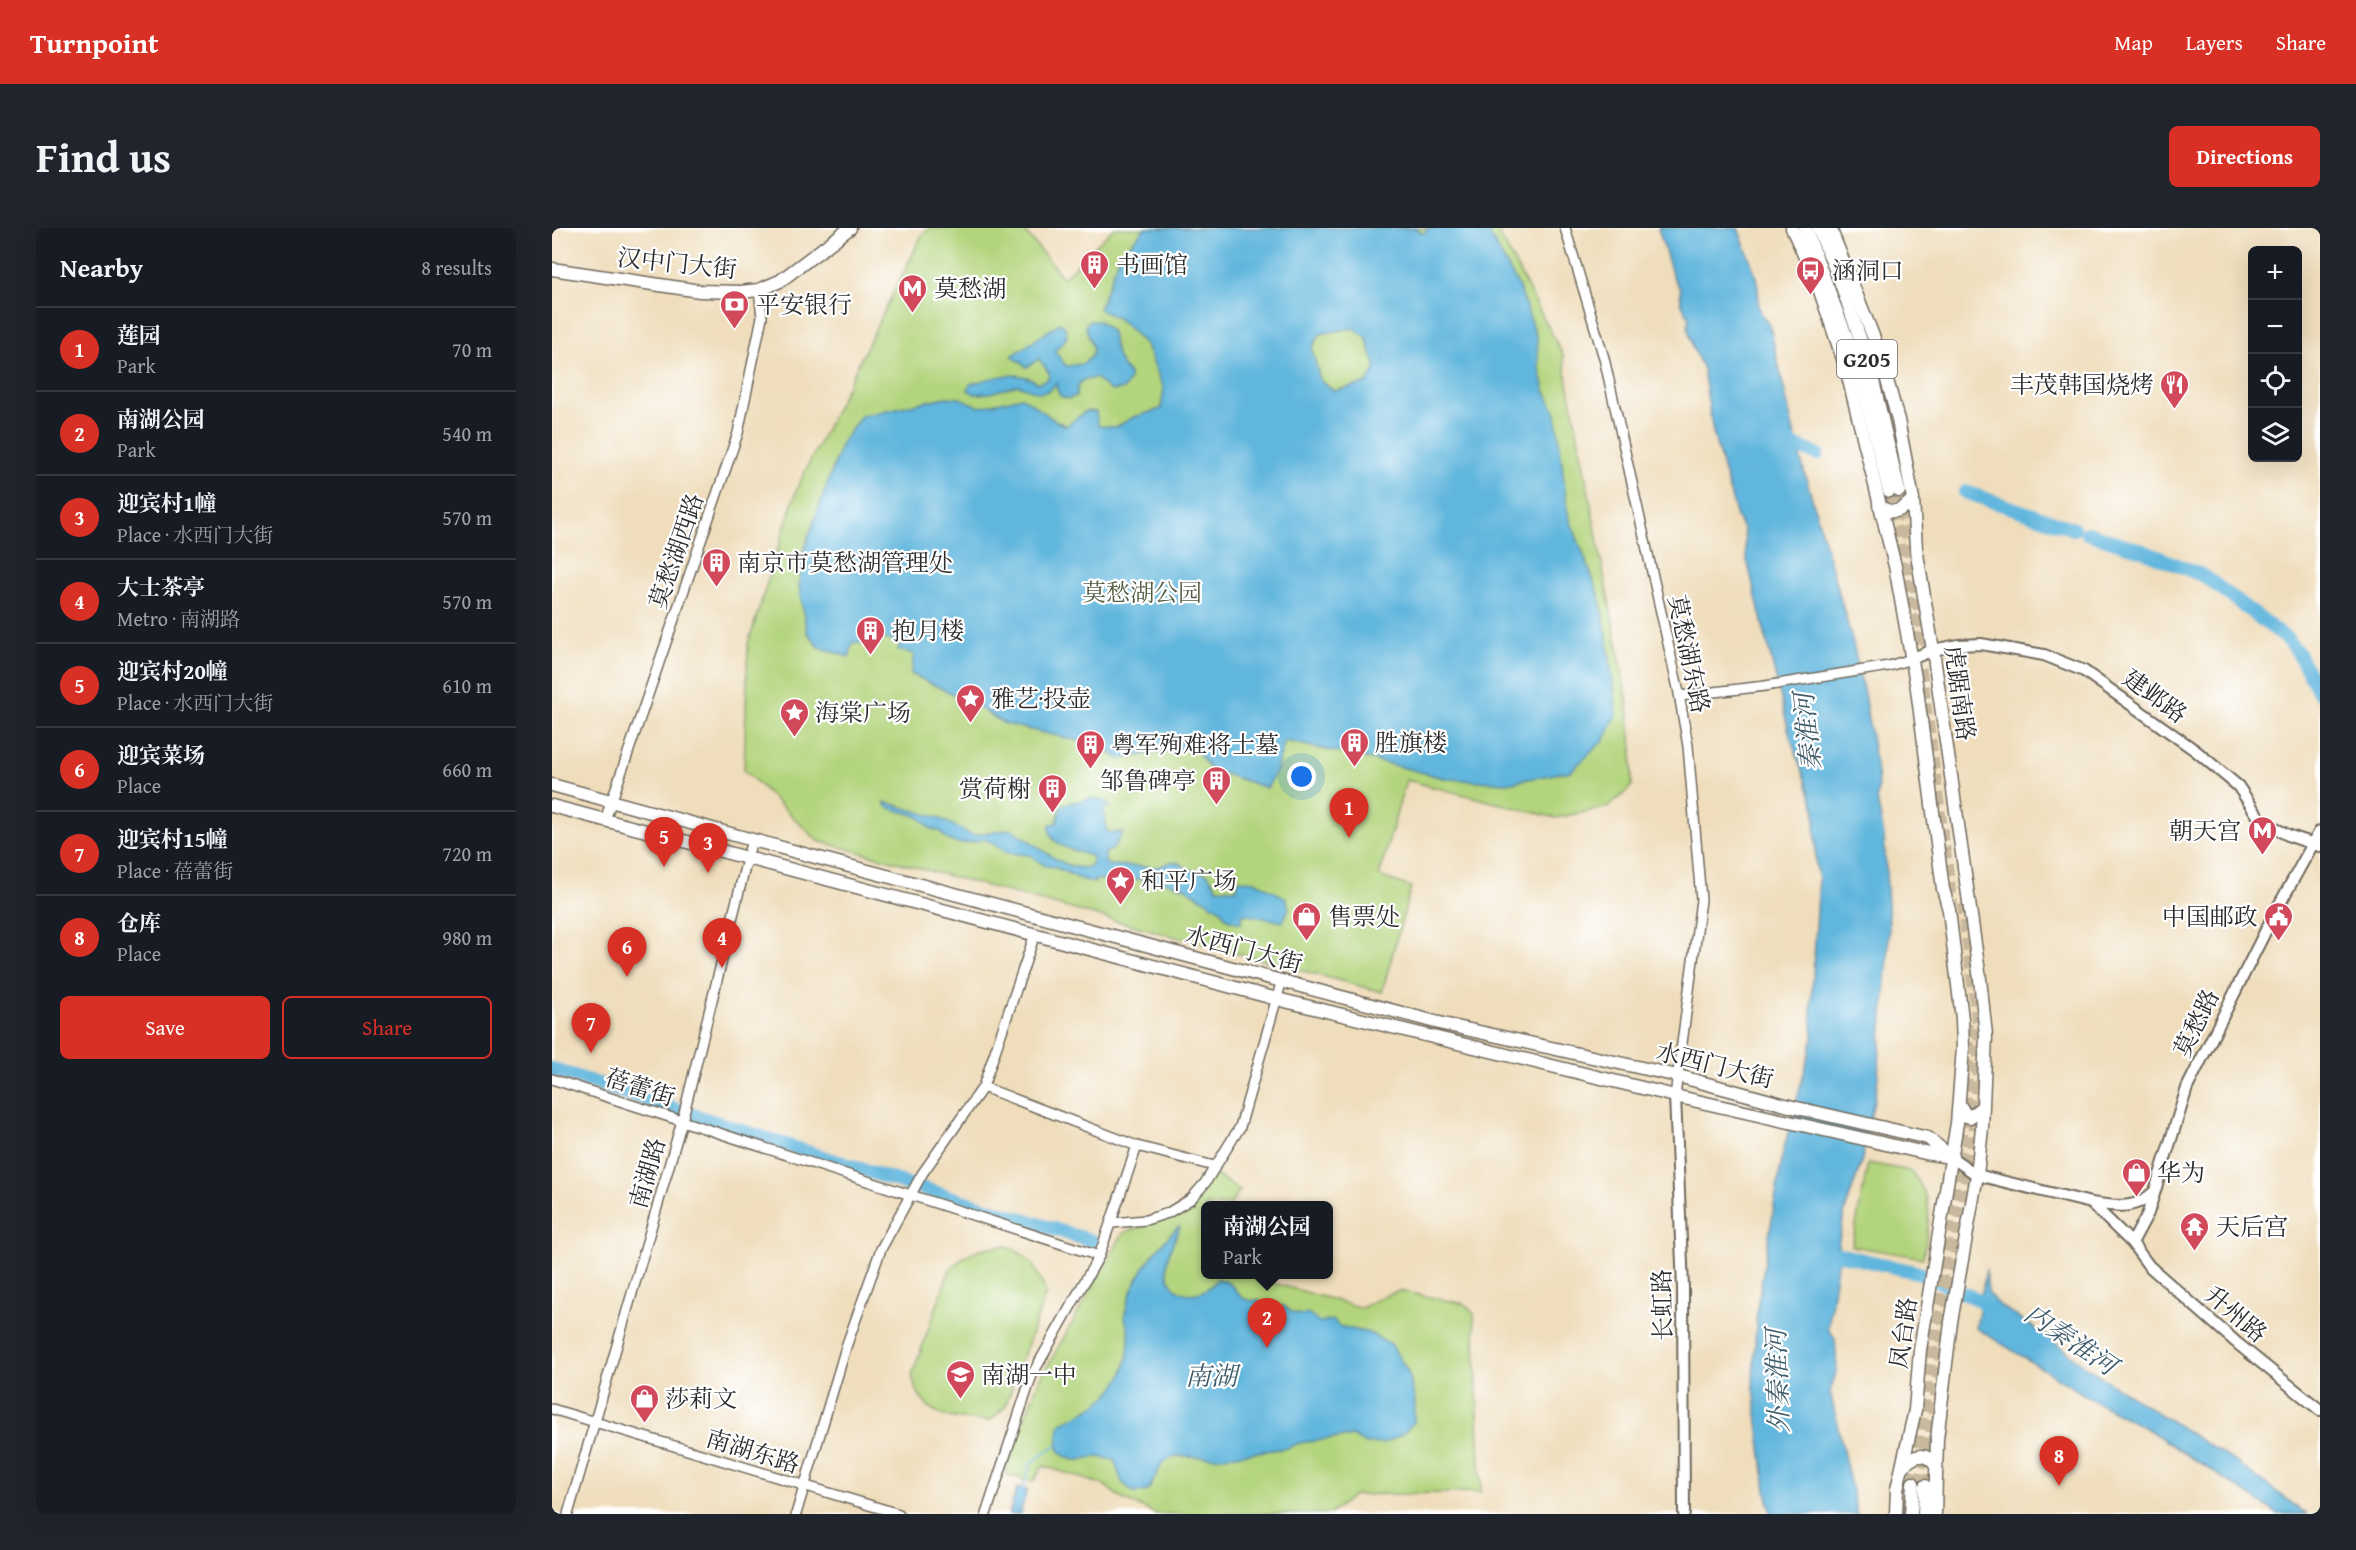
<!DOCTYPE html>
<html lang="en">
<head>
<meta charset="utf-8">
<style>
	body { margin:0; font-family:"Gentium Book Plus","Noto Serif SC",serif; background:#20242c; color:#f1f3f6 }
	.controls { position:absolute; right:18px; top:18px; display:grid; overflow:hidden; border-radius:9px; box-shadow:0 6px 24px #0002 }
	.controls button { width:54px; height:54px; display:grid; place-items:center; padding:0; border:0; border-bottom:2px solid #363941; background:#171b24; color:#f1f3f6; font:30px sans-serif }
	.you { position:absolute; left:750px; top:549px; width:21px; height:21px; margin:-15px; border:4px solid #fff; border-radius:50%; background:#1a73e8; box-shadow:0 0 0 9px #1a73e833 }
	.badge { display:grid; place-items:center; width:39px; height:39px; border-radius:50%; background:#d93025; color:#fff; font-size:20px; font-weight:700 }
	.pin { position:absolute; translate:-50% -50px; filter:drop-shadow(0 2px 3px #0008) }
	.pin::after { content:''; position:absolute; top:32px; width:21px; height:18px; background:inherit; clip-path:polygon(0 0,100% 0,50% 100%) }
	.popup { position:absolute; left:649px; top:973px; width:132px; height:78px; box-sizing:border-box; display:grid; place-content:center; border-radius:9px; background:#171b24; filter:drop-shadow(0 2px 4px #0005); font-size:20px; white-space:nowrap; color:#9ea1a6 }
	.popup b { font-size:22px; color:#f1f3f6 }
	.popup::after { content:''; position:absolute; left:50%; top:100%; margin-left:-12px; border:12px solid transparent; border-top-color:#171b24 }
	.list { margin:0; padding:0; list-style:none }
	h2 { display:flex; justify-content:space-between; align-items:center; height:78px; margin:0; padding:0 24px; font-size:26px }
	h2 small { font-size:20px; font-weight:400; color:#9ea1a6 }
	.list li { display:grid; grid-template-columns:39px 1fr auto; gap:18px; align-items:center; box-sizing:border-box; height:84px; padding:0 24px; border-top:2px solid #363941 }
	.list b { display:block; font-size:22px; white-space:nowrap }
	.list p { margin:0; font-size:20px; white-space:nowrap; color:#9ea1a6 }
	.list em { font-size:20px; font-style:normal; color:#9ea1a6 }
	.actions { display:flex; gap:12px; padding:18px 24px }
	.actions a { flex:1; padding:14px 0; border:2px solid #d93025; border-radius:9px; text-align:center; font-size:21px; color:#d93025 }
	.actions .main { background:#d93025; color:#fff }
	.icon { flex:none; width:33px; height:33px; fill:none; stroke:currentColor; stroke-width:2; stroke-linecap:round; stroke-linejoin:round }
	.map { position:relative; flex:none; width:1768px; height:1286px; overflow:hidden; border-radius:9px }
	header { display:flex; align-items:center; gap:36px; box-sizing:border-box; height:84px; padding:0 30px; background:#d93025; color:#fff }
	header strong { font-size:28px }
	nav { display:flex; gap:33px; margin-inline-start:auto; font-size:21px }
	.intro { display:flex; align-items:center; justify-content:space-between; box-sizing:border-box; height:144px; padding:0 36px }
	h1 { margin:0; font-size:42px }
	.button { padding:15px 27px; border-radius:9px; background:#d93025; color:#fff; font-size:21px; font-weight:700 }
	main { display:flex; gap:36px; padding:0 36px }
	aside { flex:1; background:#171b24; border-radius:9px; box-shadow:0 6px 24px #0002 }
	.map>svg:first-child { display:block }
	.green { fill:#b2d47c; stroke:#6e8054; stroke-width:1.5 }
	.water { fill:#60b6dd; stroke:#467084; stroke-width:1.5; fill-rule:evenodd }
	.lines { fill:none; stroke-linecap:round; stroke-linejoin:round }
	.stream { stroke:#60b6dd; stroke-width:2 }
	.river { stroke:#60b6dd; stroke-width:14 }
	.trunk-tunnel { stroke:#c8b99e; stroke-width:12; stroke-dasharray:12 6; stroke-linecap:butt }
	.tertiary-casing { stroke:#70695d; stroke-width:12 }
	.secondary-casing { stroke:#70695d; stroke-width:14 }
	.primary-casing { stroke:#70695d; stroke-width:15 }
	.trunk-casing { stroke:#70695d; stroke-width:15 }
	.tertiary { stroke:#fff; stroke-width:9 }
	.secondary { stroke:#fff; stroke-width:10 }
	.primary { stroke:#fff; stroke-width:12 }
	.trunk { stroke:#fff; stroke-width:12 }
	.labels { text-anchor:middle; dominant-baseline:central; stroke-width:4.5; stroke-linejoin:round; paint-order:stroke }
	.shield { fill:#fff; stroke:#6b6b6b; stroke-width:1.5 }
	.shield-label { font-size:22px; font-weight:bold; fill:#2b2b2b }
	.street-label { font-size:24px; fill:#2b2b2b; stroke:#fff }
	.poi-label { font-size:24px; fill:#2b2b2b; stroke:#fff; text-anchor:start }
	.park-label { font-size:24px; fill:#545e43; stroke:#fff }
	.water-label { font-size:26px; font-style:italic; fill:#3e5c69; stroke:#fff }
</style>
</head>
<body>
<header>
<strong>Turnpoint</strong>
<nav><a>Map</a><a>Layers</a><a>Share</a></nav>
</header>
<div class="intro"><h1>Find us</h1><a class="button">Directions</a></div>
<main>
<aside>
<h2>Nearby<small>8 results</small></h2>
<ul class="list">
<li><span class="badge">1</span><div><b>莲园</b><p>Park</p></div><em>70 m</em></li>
<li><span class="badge">2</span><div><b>南湖公园</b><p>Park</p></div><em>540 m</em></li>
<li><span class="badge">3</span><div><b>迎宾村1幢</b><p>Place · 水西门大街</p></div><em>570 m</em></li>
<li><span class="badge">4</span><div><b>大士茶亭</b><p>Metro · 南湖路</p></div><em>570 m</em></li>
<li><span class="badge">5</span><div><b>迎宾村20幢</b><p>Place · 水西门大街</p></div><em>610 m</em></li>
<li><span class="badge">6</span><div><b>迎宾菜场</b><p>Place</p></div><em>660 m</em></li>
<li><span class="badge">7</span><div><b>迎宾村15幢</b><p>Place · 蓓蕾街</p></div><em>720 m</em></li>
<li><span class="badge">8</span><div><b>仓库</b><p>Place</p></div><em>980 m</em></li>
</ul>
<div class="actions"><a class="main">Save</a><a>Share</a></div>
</aside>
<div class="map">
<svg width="1768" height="1286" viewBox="0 0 1768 1286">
	<rect width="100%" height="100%" fill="#fff"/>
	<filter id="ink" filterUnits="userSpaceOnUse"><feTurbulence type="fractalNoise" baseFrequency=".0167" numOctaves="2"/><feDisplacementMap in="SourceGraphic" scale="12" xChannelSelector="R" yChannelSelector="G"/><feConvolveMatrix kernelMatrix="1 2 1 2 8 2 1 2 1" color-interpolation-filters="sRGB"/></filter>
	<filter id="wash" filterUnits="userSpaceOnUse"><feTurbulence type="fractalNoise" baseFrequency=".008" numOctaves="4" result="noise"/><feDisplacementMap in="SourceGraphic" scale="24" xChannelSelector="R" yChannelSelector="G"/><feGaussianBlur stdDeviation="1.35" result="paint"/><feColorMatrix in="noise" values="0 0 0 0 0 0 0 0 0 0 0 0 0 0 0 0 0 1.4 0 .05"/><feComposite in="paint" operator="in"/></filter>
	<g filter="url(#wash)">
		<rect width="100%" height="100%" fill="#efddbb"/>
		<!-- green -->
		<path class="green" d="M378,0H470L511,50L562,0H944L1011,127L1075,470L1080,519V558L1057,579L1004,590L854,552L827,648L859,659L830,764L266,613L192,542L196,416L245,260L371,5Z
			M1316,935L1359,943C1384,974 1377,994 1371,1030L1300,1018Z
			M662,946L688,962L678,977L654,978V1046L704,1047V1050L810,1080L827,1070L847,1063L913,1076L922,1086L929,1264L802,1267L778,1286H604L569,1270L552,1257L491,1238L481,1254L453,1246L467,1204L487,1153L571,1005L620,987Z
			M454,1018C480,1029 484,1040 494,1065L453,1179L439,1192C401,1192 369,1191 360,1147L398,1041C418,1022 427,1019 454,1018Z"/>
		<!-- water -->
		<path class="water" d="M593,0H865L870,6L877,0H934L967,59L985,110L987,137L993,162L1004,185L1016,286L1047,367L1054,402L1065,486L1053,511L1019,543L955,555L896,551L817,531L733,513L724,543L715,560L658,541L644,522H616L568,531L545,517L453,496L418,474L359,446L362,426L346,422L348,414L315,407L312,416L301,414L297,429L267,419L255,404L247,359L251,325L290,214L309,188L394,169L408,170L428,179L470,169L504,193L514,198L534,183L544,184L546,198L564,199L582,189L609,181L612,161L594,117L570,93L547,81L567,29ZM801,100L814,109L824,140L815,155L782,163L768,152L760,121L768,106Z
			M1106,0H1186C1191,16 1205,44 1206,60C1208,77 1203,81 1217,95L1245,218L1301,415L1312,466L1326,551L1325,571L1332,607L1337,695L1336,730L1325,858L1309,935L1293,983L1284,1026H1288L1284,1044L1276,1101L1283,1110L1285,1142L1278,1163L1305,1286H1219L1214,1262L1201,1152L1205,1081L1231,924L1261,810L1259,779L1267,651L1264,637L1263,581L1238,508L1194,328L1192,303L1185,289L1161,205L1151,141L1141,120L1136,101L1137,89L1129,75L1128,61L1121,49Z
			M537,93H547L560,104C562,122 565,133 577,146V153L572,161L559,163L543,150L531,152L526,157L524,168L516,171L508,168L504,159L506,154L496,163L488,165L466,157L438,165L423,166L416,162L418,156C439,150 468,140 486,155L496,151L497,145L487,131L475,139L460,128L508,95L513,99L515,109L503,123L514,138L531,136L540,128L541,120L533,98Z
			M539,570C546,571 555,572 559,580L554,579L552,583L555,603L560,605L571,604L561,621L553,625V635L559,637L607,639L619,634L627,635L635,641L656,646L665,660L685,661L686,652L703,653L734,670L737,680L731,694L691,686L689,695L675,691L669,682L632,659L611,653L591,651L543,652L542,655L526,650L503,639L493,638L478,627L456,625L433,611C417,614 400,622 388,603C375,601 378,599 369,591C359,583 343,585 333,577V574L387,590L420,607L459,601C481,612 514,648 540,638V628C524,623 493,618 498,596L505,595L509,578C524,570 526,576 539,570Z
			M626,999H628C623,1012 614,1026 615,1040C616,1070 649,1074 665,1051C690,1055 681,1076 706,1072L717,1079L732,1078L741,1085L749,1087L756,1085L767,1094L781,1092L787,1098L817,1105L839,1116L857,1146L863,1173L862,1194L852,1205L833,1215L814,1216L800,1208L747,1215L736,1220L667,1229L623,1228L611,1234L596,1263L582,1265L570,1254L562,1232C556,1231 549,1229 543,1229C537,1229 530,1233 524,1232C501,1229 504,1211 509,1195C552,1177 578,1158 577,1107C577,1100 572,1092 573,1085C579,1052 603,1021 626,999Z
			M1434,1041L1436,1063L1443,1074L1499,1111L1535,1140L1685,1235L1755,1286H1726L1597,1202L1546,1175L1424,1100Z
			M465,1260L475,1262L468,1286H457Z"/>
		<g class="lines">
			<!-- stream -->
			<path class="stream" d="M470,1263L479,1235L504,1217"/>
			<!-- river -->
			<path class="river" d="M1228,212L1265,226
				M1413,264L1522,301
				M1535,305L1586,321L1652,348L1735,411L1746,425L1768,466
				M0,841L126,882
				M138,886L358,957
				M369,960L540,1013
				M1268,1022L1368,1045L1429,1073L1441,1087"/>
		</g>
	</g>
	<g filter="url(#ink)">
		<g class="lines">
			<!-- trunk-tunnel -->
			<path class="trunk-tunnel" d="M1337,263L1370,450L1400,677
				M1347,263L1376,430
				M1361,1255L1410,905L1417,817L1415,796
				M1373,1258L1393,1092L1421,912L1428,813L1411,676"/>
			<defs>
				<path id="tertiary" d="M1013,0L1052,130L1126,460L1136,518L1149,672L1123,868
					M1128,468L1213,458L1337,438L1359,431
					M53,592L186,205L210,89L207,62
					M483,706L431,859L585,918L662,938
					M0,851L547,1028
					M560,995L594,992L616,985L639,971L653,955L688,899L730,752
					M0,1181L347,1286
					M16,1286L130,893L200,611
					M244,1286L295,1116L329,1021L370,946L431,859
					M434,1286L480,1147L547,1028L585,918"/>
				<path id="secondary" d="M1359,431L1381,422L1406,417L1429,416L1492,427L1532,443L1644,523L1686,558L1710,594L1738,608L1768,618
					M1123,868L1131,1060L1132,1286
					M1399,929L1425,947L1539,975L1580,1015L1597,1038L1686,1116L1768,1182
					M1539,975C1566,978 1582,983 1603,963
					M1580,1015L1596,985L1635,860L1721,688L1768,603"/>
				<path id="primary" d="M1240,0L1268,63L1294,140L1343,338L1365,461L1391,661L1397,682L1410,791L1411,820L1405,895L1368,1122L1363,1182L1345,1261L1344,1286
					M1278,0L1327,123L1346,192L1354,234L1361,271L1364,320L1381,422L1428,751L1434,807L1430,900L1425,947L1399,1094L1385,1211L1383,1286
					M0,41L148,63L188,64L207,62L228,53L298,0
					M1327,277C1340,289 1351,282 1361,271
					M0,557L252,626L891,796L1126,848L1241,879L1376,910L1399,929
					M0,578L725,771L1123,868L1373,925L1398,929
					M1407,876L1414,888L1418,889L1431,878
					M1350,1240C1361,1227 1373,1222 1384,1238"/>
				<path id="trunk" d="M1253,0L1305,137L1337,263
					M1266,0L1288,53L1317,136L1347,263
					M1359,1286L1361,1255
					M1372,1286L1373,1258"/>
			</defs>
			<!-- tertiary casing -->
			<use href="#tertiary" class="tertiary-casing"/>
			<!-- secondary casing -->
			<use href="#secondary" class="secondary-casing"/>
			<!-- primary casing -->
			<use href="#primary" class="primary-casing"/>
			<!-- trunk casing -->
			<use href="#trunk" class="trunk-casing"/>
			<!-- tertiary -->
			<use href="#tertiary" class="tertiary"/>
			<!-- secondary -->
			<use href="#secondary" class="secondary"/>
			<!-- primary -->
			<use href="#primary" class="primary"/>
			<!-- trunk -->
			<use href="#trunk" class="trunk"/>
		</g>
	</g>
	<!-- icons -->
	<defs>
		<symbol id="building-pin" viewBox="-11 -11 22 30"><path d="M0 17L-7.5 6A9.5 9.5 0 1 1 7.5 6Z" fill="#d1495b" stroke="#fff"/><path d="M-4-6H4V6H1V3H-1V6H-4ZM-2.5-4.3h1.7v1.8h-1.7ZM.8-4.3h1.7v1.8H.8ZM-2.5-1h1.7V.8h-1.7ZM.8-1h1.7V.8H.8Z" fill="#fff"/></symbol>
		<symbol id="bus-pin" viewBox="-11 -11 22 30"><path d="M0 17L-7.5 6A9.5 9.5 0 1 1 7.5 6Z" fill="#d1495b" stroke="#fff"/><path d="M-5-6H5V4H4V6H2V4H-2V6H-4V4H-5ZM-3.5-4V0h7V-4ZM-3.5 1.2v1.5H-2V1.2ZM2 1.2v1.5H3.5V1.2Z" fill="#fff"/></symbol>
		<symbol id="metro-pin" viewBox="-11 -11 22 30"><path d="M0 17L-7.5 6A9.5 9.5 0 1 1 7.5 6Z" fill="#d1495b" stroke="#fff"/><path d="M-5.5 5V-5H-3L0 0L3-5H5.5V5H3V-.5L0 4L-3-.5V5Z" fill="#fff"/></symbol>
		<symbol id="bank-pin" viewBox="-11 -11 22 30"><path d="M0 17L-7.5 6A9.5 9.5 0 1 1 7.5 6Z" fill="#d1495b" stroke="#fff"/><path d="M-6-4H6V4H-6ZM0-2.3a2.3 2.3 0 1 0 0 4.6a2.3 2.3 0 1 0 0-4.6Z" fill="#fff"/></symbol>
		<symbol id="restaurant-pin" viewBox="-11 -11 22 30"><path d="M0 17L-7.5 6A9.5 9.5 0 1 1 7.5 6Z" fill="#d1495b" stroke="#fff"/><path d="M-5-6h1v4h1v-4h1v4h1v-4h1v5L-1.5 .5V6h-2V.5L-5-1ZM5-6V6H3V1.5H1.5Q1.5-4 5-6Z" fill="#fff"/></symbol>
		<symbol id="sight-pin" viewBox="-11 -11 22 30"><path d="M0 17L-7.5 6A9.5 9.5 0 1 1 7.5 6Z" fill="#d1495b" stroke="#fff"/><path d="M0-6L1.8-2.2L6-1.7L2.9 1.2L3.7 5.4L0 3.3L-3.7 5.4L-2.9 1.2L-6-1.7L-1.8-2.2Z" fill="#fff"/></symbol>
		<symbol id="shop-pin" viewBox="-11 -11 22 30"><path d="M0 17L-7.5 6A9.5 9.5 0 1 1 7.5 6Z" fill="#d1495b" stroke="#fff"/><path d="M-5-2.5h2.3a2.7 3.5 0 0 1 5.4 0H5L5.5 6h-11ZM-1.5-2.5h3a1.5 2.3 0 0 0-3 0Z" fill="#fff"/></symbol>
		<symbol id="civic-pin" viewBox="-11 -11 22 30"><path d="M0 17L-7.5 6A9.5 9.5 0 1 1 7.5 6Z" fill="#d1495b" stroke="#fff"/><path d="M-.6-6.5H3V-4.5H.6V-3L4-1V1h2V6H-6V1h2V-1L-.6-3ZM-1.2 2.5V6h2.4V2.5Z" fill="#fff"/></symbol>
		<symbol id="temple-pin" viewBox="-11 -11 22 30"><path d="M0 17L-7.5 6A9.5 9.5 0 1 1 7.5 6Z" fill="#d1495b" stroke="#fff"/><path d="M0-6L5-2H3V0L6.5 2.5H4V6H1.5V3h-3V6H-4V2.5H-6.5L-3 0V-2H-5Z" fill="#fff"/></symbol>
		<symbol id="school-pin" viewBox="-11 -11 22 30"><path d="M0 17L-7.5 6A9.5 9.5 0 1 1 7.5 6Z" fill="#d1495b" stroke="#fff"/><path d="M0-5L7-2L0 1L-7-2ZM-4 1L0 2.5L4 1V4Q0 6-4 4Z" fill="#fff"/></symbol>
	</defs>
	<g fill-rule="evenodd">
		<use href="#building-pin" x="526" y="20" width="33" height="45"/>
		<use href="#bus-pin" x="1242" y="26" width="33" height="45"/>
		<use href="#metro-pin" x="344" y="44" width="33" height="45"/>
		<use href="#bank-pin" x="166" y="60" width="33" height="45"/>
		<use href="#restaurant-pin" x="1606" y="140" width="33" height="45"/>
		<use href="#building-pin" x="148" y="318" width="33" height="45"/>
		<use href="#building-pin" x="302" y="386" width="33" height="45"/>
		<use href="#sight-pin" x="402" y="454" width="33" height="45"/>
		<use href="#sight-pin" x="226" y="468" width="33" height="45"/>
		<use href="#building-pin" x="786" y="498" width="33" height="45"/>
		<use href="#building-pin" x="522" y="500" width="33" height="45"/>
		<use href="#building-pin" x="648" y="536" width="33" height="45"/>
		<use href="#building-pin" x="484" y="544" width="33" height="45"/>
		<use href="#metro-pin" x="1694" y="586" width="33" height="45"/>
		<use href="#sight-pin" x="552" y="636" width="33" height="45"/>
		<use href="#shop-pin" x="738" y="672" width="33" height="45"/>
		<use href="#civic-pin" x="1710" y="672" width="33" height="45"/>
		<use href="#shop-pin" x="1568" y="928" width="33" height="45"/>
		<use href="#temple-pin" x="1626" y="982" width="33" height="45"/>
		<use href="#school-pin" x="392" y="1130" width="33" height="45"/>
		<use href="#shop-pin" x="76" y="1154" width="33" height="45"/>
	</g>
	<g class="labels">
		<!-- shield labels -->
		<rect class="shield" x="1285" y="112" width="60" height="38" rx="4.5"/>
		<g class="shield-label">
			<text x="1315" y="131">G205</text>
		</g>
		<!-- street labels -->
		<g class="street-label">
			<text transform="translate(125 35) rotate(6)">汉中门大街</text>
			<text transform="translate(124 323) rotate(-71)">莫愁湖西路</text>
			<text transform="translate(1137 426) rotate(78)">莫愁湖东路</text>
			<text transform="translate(1408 465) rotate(82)">虎踞南路</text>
			<text transform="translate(1603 468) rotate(36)">建邺路</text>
			<text transform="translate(692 721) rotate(15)">水西门大街</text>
			<text transform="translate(1644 795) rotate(-64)">莫愁路</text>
			<text transform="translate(1163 837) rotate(14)">水西门大街</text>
			<text transform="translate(88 859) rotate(18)">蓓蕾街</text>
			<text transform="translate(95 945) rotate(-74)">南湖路</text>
			<text transform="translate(1110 1077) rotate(-91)">长虹路</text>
			<text transform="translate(1684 1086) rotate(40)">升州路</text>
			<text transform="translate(1351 1105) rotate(-82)">凤台路</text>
			<text transform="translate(201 1223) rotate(17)">南湖东路</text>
		</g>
		<!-- poi labels -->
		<g class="poi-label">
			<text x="564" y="36">书画馆</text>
			<text x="1280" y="42">涵洞口</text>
			<text x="382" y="60">莫愁湖</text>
			<text x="204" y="76">平安银行</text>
			<text x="1602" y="156" text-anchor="end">丰茂韩国烧烤</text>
			<text x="185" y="334">南京市莫愁湖管理处</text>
			<text x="340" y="402">抱月楼</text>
			<text x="439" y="470">雅艺·投壶</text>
			<text x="263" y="484">海棠广场</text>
			<text x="823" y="514">胜旗楼</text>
			<text x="559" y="516">粤军殉难将士墓</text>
			<text x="644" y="552" text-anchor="end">邹鲁碑亭</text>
			<text x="479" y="560" text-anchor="end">赏荷榭</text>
			<text x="1689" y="602" text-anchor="end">朝天宫</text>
			<text x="589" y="652">和平广场</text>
			<text x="776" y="688">售票处</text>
			<text x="1706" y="688" text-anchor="end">中国邮政</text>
			<text x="1605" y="944">华为</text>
			<text x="1664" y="998">天后宫</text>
			<text x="429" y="1146">南湖一中</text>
			<text x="113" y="1170">莎莉文</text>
		</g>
		<!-- park labels -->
		<g class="park-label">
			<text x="590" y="364">莫愁湖公园</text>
		</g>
		<!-- water labels -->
		<g class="water-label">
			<text transform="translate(1255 504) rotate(-96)">秦淮河</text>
			<text transform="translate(1519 1111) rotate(34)">内秦淮河</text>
			<text x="659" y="1147">南湖</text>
			<text transform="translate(1225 1153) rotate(-92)">外秦淮河</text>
		</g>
	</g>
</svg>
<div class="controls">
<button>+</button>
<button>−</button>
<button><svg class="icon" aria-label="locate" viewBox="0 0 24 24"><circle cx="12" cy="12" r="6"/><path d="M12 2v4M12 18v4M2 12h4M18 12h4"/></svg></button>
<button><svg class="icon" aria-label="layers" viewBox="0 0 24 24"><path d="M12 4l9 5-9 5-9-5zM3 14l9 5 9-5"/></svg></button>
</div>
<div class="you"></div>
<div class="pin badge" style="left:797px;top:610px">1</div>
<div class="pin badge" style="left:715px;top:1120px">2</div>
<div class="popup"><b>南湖公园</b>Park</div>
<div class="pin badge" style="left:156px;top:645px">3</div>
<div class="pin badge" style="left:170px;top:740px">4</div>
<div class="pin badge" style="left:112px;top:639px">5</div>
<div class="pin badge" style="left:75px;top:749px">6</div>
<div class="pin badge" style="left:39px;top:825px">7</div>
<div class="pin badge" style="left:1507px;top:1258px">8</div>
</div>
</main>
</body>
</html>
